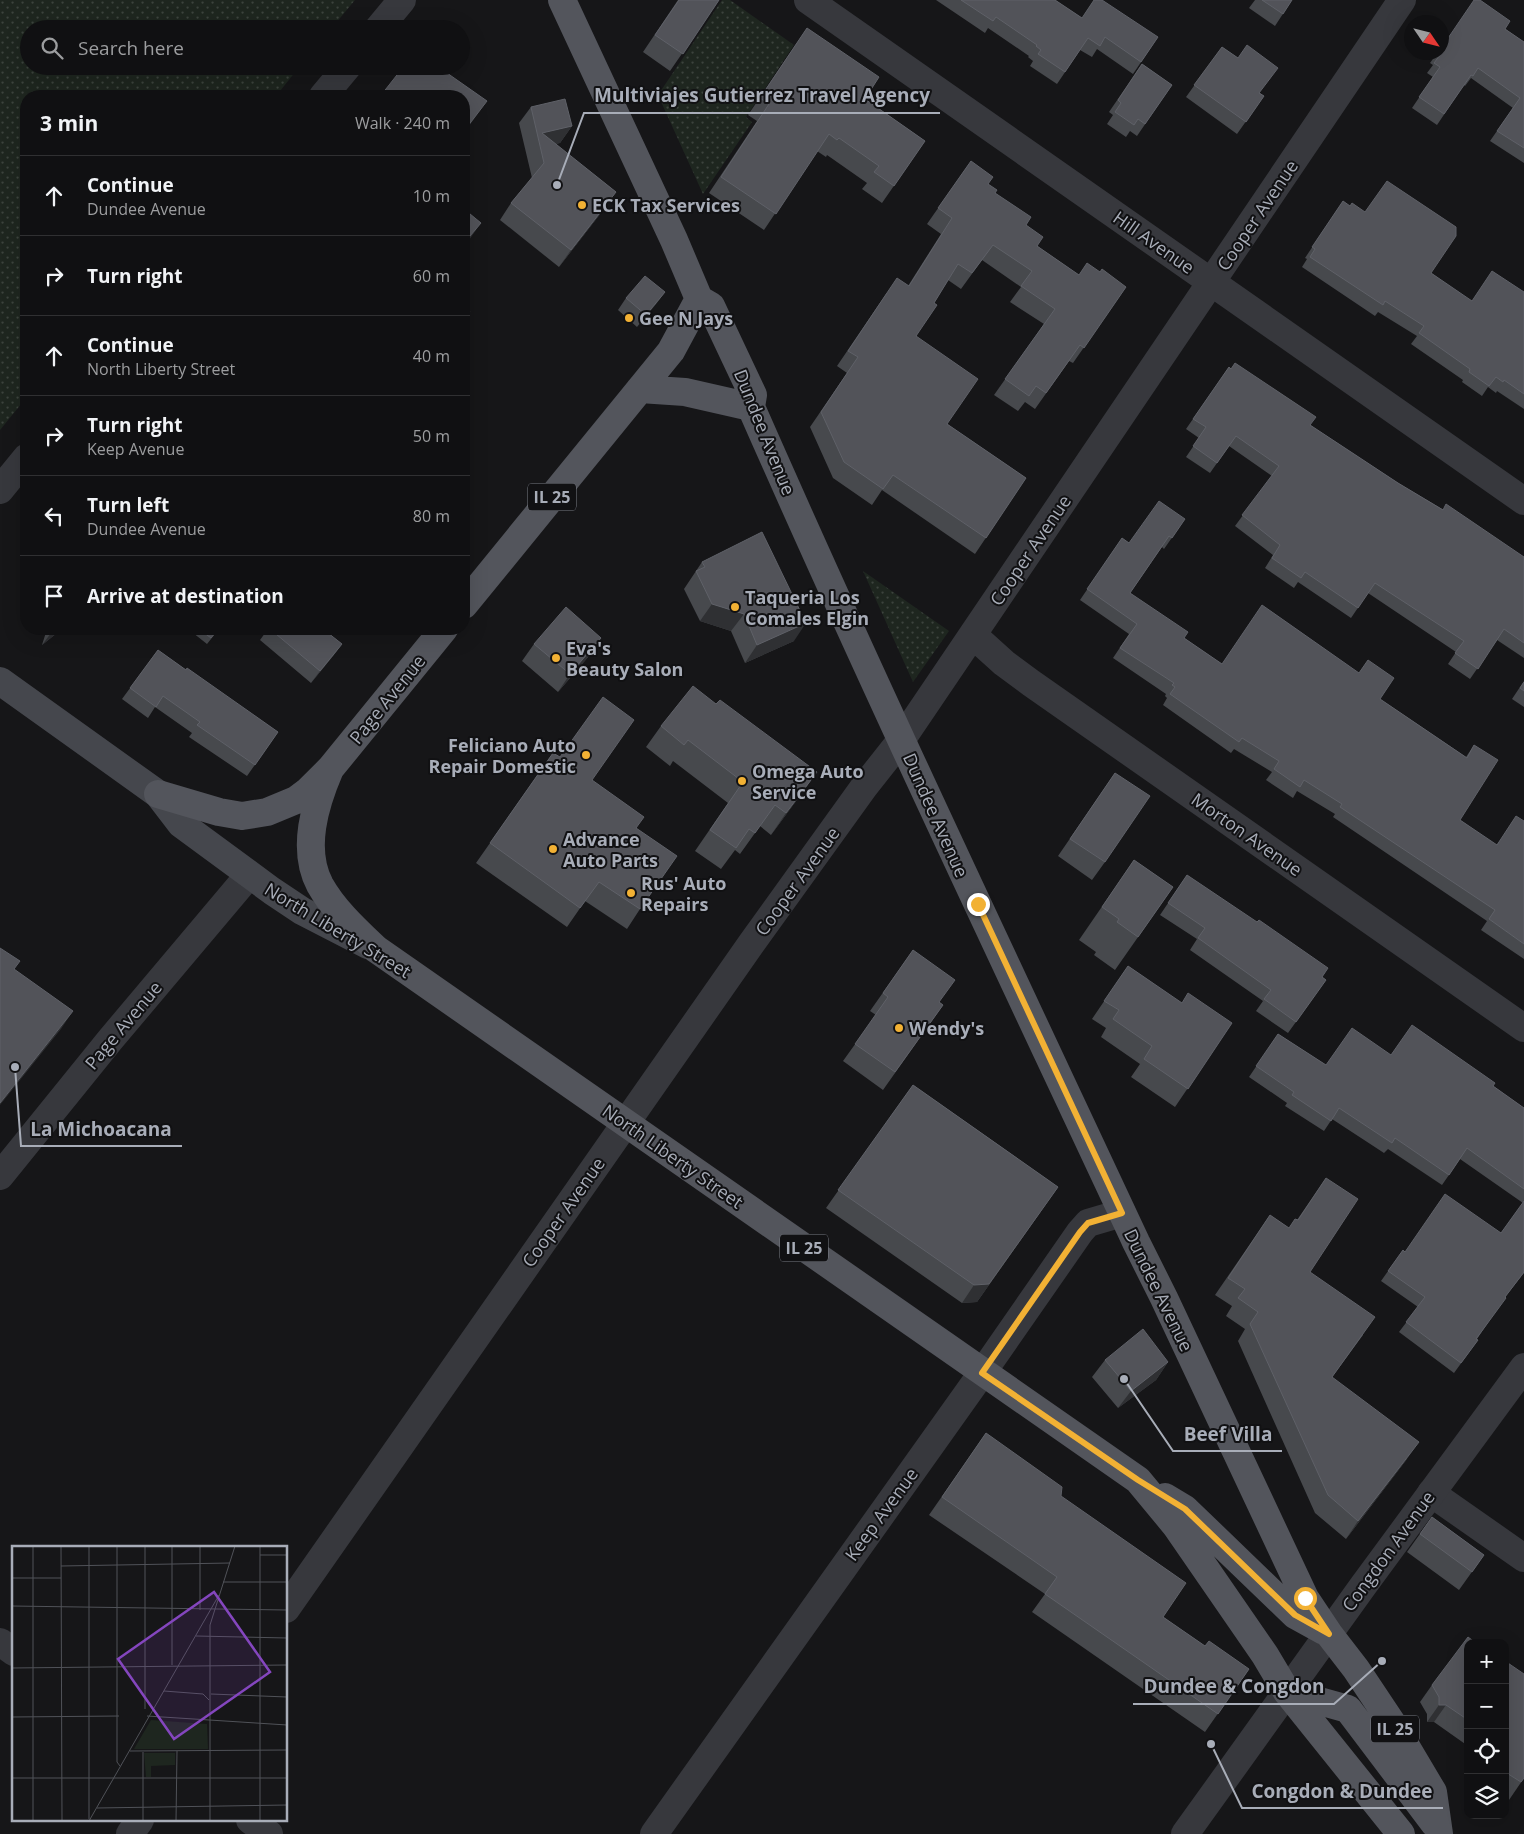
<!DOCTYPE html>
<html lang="en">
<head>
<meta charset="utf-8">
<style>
	body { margin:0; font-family:"Open Sans",sans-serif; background:#1e1e20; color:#f1f3f6 }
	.controls { position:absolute; right:15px; bottom:15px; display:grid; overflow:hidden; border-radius:10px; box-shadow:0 5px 20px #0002 }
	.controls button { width:45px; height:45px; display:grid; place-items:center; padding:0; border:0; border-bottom:1px solid #303032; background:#101012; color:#f1f3f6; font:25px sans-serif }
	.compass { position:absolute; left:1404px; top:15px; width:45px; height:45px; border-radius:50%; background:#101012; box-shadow:0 5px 20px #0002; rotate:125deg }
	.stop { position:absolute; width:15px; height:15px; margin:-11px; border:4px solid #f2b134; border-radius:50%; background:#fff }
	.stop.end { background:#f2b134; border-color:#fff; box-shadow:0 1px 5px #0008 }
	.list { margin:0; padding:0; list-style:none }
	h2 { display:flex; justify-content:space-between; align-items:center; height:65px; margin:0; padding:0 20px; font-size:21px }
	h2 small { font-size:16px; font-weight:400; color:#9c9d9f }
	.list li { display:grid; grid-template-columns:32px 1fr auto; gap:15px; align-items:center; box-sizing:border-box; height:80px; padding:0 20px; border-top:1px solid #303032 }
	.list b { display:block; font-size:19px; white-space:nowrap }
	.list p { margin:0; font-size:16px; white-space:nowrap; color:#9c9d9f }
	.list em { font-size:16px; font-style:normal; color:#9c9d9f }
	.icon { flex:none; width:28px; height:28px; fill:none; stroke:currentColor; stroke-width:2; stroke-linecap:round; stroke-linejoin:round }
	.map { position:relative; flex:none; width:1524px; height:1834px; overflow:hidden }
	.search { position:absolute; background:#101012; box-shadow:0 5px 20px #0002; left:20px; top:20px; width:450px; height:55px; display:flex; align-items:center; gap:12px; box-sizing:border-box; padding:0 18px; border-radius:28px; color:#9c9d9f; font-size:19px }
	.panel { position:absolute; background:#101012; box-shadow:0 5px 20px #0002; left:20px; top:90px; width:450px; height:545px; border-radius:20px }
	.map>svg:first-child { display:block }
	.grass { fill:url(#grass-dots) }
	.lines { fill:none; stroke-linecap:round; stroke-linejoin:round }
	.minor { stroke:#37383d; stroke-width:28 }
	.tertiary { stroke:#37383d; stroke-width:28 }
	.secondary { stroke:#45474d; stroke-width:28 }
	.primary { stroke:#53555c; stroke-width:28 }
	.wall { fill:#47494d }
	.shaded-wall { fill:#2f3033 }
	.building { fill:#525359; stroke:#5f6168 }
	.route { stroke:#f2b134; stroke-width:6 }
	.poi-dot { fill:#f2b134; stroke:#111113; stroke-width:2 }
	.labels { text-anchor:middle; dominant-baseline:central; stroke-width:4; stroke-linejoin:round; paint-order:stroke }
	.shield { fill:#111113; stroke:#7b7e86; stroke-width:1 }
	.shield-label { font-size:16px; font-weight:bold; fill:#a8adb8 }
	.poi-label { font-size:18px; font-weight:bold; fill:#a8adb8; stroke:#111113; text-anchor:start }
	.street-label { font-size:18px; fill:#a8adb8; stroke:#111113 }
	.inset-road { fill:none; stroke:#505258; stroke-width:1 }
	.view { fill:#8446be; fill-opacity:0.15; stroke:#8446be; stroke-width:2.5 }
	.inset-edge { fill:none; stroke:#a8adb8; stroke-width:2.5 }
	.leader { fill:none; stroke:#a8adb8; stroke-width:2 }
	.callout-dot { fill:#a8adb8; stroke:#111113; stroke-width:2 }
	.callout-label { font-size:19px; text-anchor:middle; font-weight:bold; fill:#a8adb8; stroke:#111113; stroke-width:4; stroke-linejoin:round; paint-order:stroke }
</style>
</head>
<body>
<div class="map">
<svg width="1524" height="1834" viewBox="0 0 1524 1834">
	<defs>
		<pattern id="grass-dots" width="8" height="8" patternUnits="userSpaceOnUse" patternTransform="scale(1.25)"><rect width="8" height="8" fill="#1e261f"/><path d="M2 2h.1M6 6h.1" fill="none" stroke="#3c433d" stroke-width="1.8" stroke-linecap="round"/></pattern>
	</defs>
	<rect width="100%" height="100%" fill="#161618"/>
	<!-- grass -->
	<path class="grass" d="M0,0H355L331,29H29V66H300L276,96H26V398L0,430Z
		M722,0H730L794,45L746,117L752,122L703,194L658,95Z
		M863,571L949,631L913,682Z"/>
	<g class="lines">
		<!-- minor -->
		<path class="minor" d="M808,0L1524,501
			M378,29L402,0
			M323,96L348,66
			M0,490L26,458
			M973,635L1004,663L1031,683L1524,1028
			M0,1176L110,1040L249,875
			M1431,1493L1524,1558
			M286,1609L751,944L864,787L902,739L1402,0
			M0,1642L14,1652
			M250,1820L269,1834
			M130,1834L140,1820
			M654,1834L982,1373L1080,1232L1088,1223L1122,1213"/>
		<!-- tertiary -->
		<path class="tertiary" d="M1185,1834L1363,1586L1524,1367"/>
		<!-- secondary -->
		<path class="secondary" d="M0,681L158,794L181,824L272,891L302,911L368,945"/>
		<!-- primary -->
		<path class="primary" d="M562,0L674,240L699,299L711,306L753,395L751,407C874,687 1006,964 1136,1242L1164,1298L1305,1598L1329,1634L1356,1669L1392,1723L1433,1792L1439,1834
			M640,389L685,392L751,407
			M464,605L671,351L699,299
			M330,769C315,804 301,849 320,885C334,910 356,930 376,949L1138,1480L1176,1526L1265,1655L1287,1692L1401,1834
			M158,794L219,812L242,816L267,812L296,800L308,791L330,769L444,629
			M1165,1497L1185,1509L1295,1615L1324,1631
			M1287,1692L1348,1709L1434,1823"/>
	</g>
	<!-- wall -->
	<path class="wall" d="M678,0H719L670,71L643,52Z
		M936,0H1055L1082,18L1158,37L1133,74L1097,49L1092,57L1080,50L1057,84L1030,66L1033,61L1028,57L1029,56L988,28L985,33Z
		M1255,0H1292L1275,26L1249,8Z
		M807,28L865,99L925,141L882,203L862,189L867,183L827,155L826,157L817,151L764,230L709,193L757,121L748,115Z
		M1505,29L1524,42V163L1490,141L1513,108L1471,78L1465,86L1464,85L1437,125L1412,108L1433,77L1427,73L1433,65L1430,63L1438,52Z
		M1222,47L1238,58L1260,93L1264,96L1237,134L1186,97Z
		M1142,64L1172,85L1137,136L1130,131L1126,137L1107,124L1113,115L1109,112Z
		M531,107L572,126L560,143L555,144L616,192L604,209L559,267L500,220L511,203L532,178L519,123Z
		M971,161L995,193L1026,225L1037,246L1079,275L1100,272L1126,287L1073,363L1069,361L1035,409L1025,402L1018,411L994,395L1044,324L1010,302L1021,287L982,260L961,289L948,280L934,303L916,336L947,424L1026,478L975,554L882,490L872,505L833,478L810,427L847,373L837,366L886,294L908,286L941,234L927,224Z
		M1343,201L1431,273L1471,301L1524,292V409L1497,391L1496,393L1488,387L1482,396L1462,382L1463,380L1411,344L1417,336L1378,312L1375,316L1302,267L1307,259L1305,258Z
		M665,292L656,304L637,327L618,310L626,298Z
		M1229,367L1310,425L1398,483L1524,557V658L1497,640L1470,679L1448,664L1456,652L1368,593L1351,618L1298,582L1294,588L1265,568L1273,555L1235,526L1272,476L1229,446L1210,473L1186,457L1199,438L1186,429Z
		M1185,519L1164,549L1162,547L1130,593L1184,638L1222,664L1380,699L1466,757L1474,745L1460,820L1496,845L1524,821V959L1481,930L1487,921L1333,817L1335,814L1297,791L1293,798L1266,780L1272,772L1234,749L1231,753L1163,705L1167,698L1165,696L1166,694L1113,658L1129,634L1080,600L1122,538L1129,543Z
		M702,562L794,641L745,663L731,631L700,621L684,589Z
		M47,629H62L42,645Z
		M188,629H219L207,644Z
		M268,629H323L342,644L333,656L311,683L260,640Z
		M534,644L589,656L558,692L522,661Z
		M158,650L186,670L278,732L247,776L189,737L192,733L155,707L148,718L122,699Z
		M1524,681V707L1512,699Z
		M716,704L817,772L802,793L771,835L760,826L740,854L735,850L721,869L695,851L728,803L673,761L670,766L646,747L661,726Z
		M553,753L592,780L636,828L640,909L627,929L585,901L567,927L476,863Z
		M1115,773L1105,862L1092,880L1058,856Z
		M1134,860L1173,887L1115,970L1094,955L1096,952L1079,940Z
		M1187,875L1326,980L1288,1033L1256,1011L1263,1001L1190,950L1197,939L1160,915Z
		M913,950L939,1002L943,1005L883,1090L843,1061L876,1015L870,1011Z
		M1128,966L1181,1003L1232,1023L1175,1107L1131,1077L1140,1064L1101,1037L1106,1028L1092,1019Z
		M1278,1034L1326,1065L1391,1055L1493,1086L1524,1108V1273L1505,1297L1477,1339L1478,1340L1454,1373L1399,1332L1418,1307L1381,1281L1403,1250L1405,1252L1501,1233L1523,1203L1460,1159L1442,1185L1388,1149L1384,1153L1332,1119L1324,1131L1285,1106L1287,1103L1249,1077Z
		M913,1085L1058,1187L977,1302L962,1303L826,1208Z
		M1326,1178L1310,1272L1363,1335L1332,1377L1407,1459L1346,1539L1315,1513L1238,1341L1245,1329L1226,1316L1232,1306L1215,1295L1270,1215L1289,1228L1297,1220Z
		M1105,1360L1168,1362L1156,1380L1118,1408L1092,1377Z
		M986,1433L1061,1496L1163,1617L1205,1646L1249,1669L1205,1732L1032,1612L1045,1594L929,1515Z
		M1432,1517L1484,1555L1459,1590L1407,1552Z
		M1468,1643V1746L1434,1722H1427V1714L1420,1702L1432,1685Z
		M1505,1661L1524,1778L1509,1800L1505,1797Z"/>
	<!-- shaded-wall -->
	<path class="shaded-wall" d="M487,101L474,119L464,133V131Z
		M572,126L560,143L540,148L542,133Z
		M616,192L604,209L559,267L571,250Z
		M481,223L469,240L464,246V243Z
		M665,292L656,304L637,327L646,315Z
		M712,604L744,614L731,631L700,621Z
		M806,623L794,641L745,663L757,645Z
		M54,629H62L42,645Z
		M601,638L589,656L558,692L570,674Z
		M342,644L333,656L311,683L320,671Z
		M817,772L802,793L771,835L786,813Z
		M73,1011L61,1029L0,1105V1103Z
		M1058,1187L977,1302L962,1303L974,1285Z
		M1168,1362L1156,1380L1118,1408L1131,1391Z
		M1419,1442L1407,1459L1346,1539L1358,1521Z
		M1439,1705H1446L1434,1722H1427Z"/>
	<!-- building -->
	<path class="building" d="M679,0H719L683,54L655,35Z
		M961,0H1055L1082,18L1094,0H1102L1158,37L1141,62L1105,37L1100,46L1088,38L1065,72L1038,54L1041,50L1036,46L1037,45L996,17L993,21Z
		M1262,0H1292L1283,14Z
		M1474,0H1480L1510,21L1505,29L1524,42V148L1497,131L1520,98L1478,68L1473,76L1471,75L1444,114L1419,97L1440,67L1434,63L1440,55L1438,53L1442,52V47Z
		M807,28L879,77L865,99L925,141L894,186L874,172L879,166L839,138L837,140L829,134L776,214L721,177L769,104L760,98Z
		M1247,45L1278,68L1259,93L1264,96L1246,122L1194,85L1222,47L1238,58Z
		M1142,64L1172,85L1145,124L1138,119L1134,125L1115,112L1121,103L1118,100Z
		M404,66H437L487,101L464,131V96H386L382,94Z
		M565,99L572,126L542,133L616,192L571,250L511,203L544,163L531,107Z
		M971,161L993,177L988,184L997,190L995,193L1031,217L1026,225L1043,237L1037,246L1079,275L1087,263L1100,272L1102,269L1126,287L1084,348L1080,345L1046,393L1036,386L1029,396L1005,379L1055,309L1021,286L1032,271L993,245L972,273L958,264L934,303L937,305L916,336L978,379L947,424L1026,478L986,538L893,475L883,489L844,462L821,412L858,357L848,351L897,278L909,286L952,218L938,208Z
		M1387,181L1456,227V236L1431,273L1472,301L1492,271L1524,292V394L1504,380L1503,382L1496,377L1489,386L1469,372L1470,369L1419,333L1424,326L1385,301L1383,305L1310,257L1315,249L1312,247L1343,201L1350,206L1352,203L1365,212Z
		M464,209L481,223L464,243Z
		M645,276L665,292L646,315L626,298Z
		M464,306L470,311L464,318Z
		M1235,363L1316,417L1310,425L1398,483L1443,510L1446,504L1524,557V643L1504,629L1478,669L1455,653L1464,641L1375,583L1358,608L1305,572L1301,578L1272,558L1280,545L1242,515L1279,466L1236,436L1217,463L1193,446L1206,427L1193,419L1229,367L1231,369Z
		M1159,501L1185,519L1172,538L1169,536L1130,593L1188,632L1184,638L1222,664L1262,605L1359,673L1368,660L1394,678L1380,699L1467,758L1474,745L1498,760L1460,820L1497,845L1516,816L1524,821V944L1489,919L1495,910L1340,807L1342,804L1304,780L1300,787L1274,769L1279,761L1242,738L1239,742L1170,694L1175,687L1172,685L1174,683L1120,648L1137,624L1087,589L1122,538L1129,543Z
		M762,532L806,623L757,645L744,614L712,604L696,571L705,567L702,562Z
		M566,607L601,638L570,674L534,644Z
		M199,629H218L211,638Z
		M270,629H323L342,644L320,671Z
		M158,650L186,670L187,668L278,732L255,765L197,725L200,722L163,696L156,707L130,688Z
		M1524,682V691L1520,688Z
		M693,686L716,704L720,700L817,772L786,813L775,805L755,833L749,829L736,848L710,830L743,782L688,740L684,745L661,726Z
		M603,697L634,720L592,780L644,817L636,828L677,856L640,909L599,882L580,908L490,843L553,753L560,757Z
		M1115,773L1150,796L1105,862L1070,839Z
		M1134,860L1173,887L1138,937L1117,922L1119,919L1102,907Z
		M1187,875L1257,922L1259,920L1328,968L1322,977L1326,980L1296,1022L1264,999L1271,990L1198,938L1205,928L1168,903Z
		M0,948L20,961L14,969L73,1011L0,1103Z
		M913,950L955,980L939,1002L943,1005L895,1072L855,1044L888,997L883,993Z
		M1128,966L1182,1003L1188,993L1232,1023L1188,1089L1144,1059L1152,1046L1113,1019L1119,1010L1104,1001Z
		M1412,1025L1495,1083L1493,1086L1524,1108V1189L1467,1148L1449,1175L1395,1138L1392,1143L1339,1108L1331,1121L1292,1095L1294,1092L1256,1066L1278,1034L1326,1065L1352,1028L1391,1055Z
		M913,1085L1058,1187L989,1284L974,1285L838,1190Z
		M1326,1178L1358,1199L1310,1272L1375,1317L1332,1377L1419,1442L1358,1521L1328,1495L1250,1324L1258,1312L1238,1298L1245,1289L1228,1278L1270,1215L1289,1228L1295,1219L1298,1220Z
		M1445,1194L1501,1233L1524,1201V1272L1505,1297L1506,1298L1476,1339L1478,1340L1461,1363L1406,1322L1425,1297L1388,1271L1403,1250L1405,1252Z
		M1143,1329L1168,1362L1131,1391L1105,1360Z
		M986,1433L1062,1487L1061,1496L1186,1583L1163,1617L1205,1646L1209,1641L1249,1669L1218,1714L1045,1594L1057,1577L942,1497Z
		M1432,1517L1484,1555L1472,1572L1420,1534Z
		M1468,1637L1476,1643H1468V1720L1446,1705H1439V1697L1432,1685Z
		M1505,1661L1524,1674V1778L1521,1782L1505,1772Z"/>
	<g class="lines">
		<!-- route -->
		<path class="route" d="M978,904L1122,1213L1088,1223L1080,1232L982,1373L1138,1480L1185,1509L1295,1615L1329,1634L1305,1598"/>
	</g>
	<!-- markers -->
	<g class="poi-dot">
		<circle cx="582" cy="205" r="5"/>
		<circle cx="629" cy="318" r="5"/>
		<circle cx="735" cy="607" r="5"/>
		<circle cx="556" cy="658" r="5"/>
		<circle cx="586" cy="755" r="5"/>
		<circle cx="742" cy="781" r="5"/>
		<circle cx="553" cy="849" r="5"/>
		<circle cx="631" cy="893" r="5"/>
		<circle cx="899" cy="1028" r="5"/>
	</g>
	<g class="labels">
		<!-- shield labels -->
		<g class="shield">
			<rect x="528" y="483.5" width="48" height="27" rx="4"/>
			<rect x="780" y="1234.5" width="48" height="27" rx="4"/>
			<rect x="1371" y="1715.5" width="48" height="27" rx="4"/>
		</g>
		<g class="shield-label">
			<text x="552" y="497">IL 25</text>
			<text x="804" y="1248">IL 25</text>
			<text x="1395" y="1729">IL 25</text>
		</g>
		<!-- poi labels -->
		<g class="poi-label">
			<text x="592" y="205">ECK Tax Services</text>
			<text x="639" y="318">Gee N Jays</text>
			<text x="745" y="597">Taqueria Los<tspan x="745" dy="21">Comales Elgin</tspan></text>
			<text x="566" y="648">Eva's<tspan x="566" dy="21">Beauty Salon</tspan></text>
			<text x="576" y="745" text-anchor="end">Feliciano Auto<tspan x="576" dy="21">Repair Domestic</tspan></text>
			<text x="752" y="771">Omega Auto<tspan x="752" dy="21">Service</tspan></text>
			<text x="563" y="839">Advance<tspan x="563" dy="21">Auto Parts</tspan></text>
			<text x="641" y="883">Rus' Auto<tspan x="641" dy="21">Repairs</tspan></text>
			<text x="909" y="1028">Wendy's</text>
		</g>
		<!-- street labels -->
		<g class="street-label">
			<text transform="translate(1257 215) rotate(-56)">Cooper Avenue</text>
			<text transform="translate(1154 242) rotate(35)">Hill Avenue</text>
			<text transform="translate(765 432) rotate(68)">Dundee Avenue</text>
			<text transform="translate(1030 550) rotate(-56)">Cooper Avenue</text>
			<text transform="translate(387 699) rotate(-51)">Page Avenue</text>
			<text transform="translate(936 815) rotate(66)">Dundee Avenue</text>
			<text transform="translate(1247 834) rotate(35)">Morton Avenue</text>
			<text transform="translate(797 881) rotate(-54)">Cooper Avenue</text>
			<text transform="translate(338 930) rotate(31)">North Liberty Street</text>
			<text transform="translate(123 1025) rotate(-50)">Page Avenue</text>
			<text transform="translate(673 1156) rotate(35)">North Liberty Street</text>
			<text transform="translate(563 1212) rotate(-55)">Cooper Avenue</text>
			<text transform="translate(1159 1290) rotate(64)">Dundee Avenue</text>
			<text transform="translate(881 1514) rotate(-54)">Keep Avenue</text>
			<text transform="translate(1388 1551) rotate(-54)">Congdon Avenue</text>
		</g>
	</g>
	<!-- overview -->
	<g transform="translate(12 1546)">
		<rect width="275" height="275" fill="#161618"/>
		<path d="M139,174L195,178L196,203H122ZM132,207H163V219L139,220V231H134Z" fill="#1e261f"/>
		<path class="inset-road" d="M49,0L50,275M77,0V273M105,0V216L108,220M188,0V64M248,9H275M49,20L218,17M0,32H49M211,36H275M0,60L275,64M184,90L275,92M160,119V0M0,122L275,119M152,145L191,148L197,154M199,148L275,151M133,163V0M135,170L275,179M0,171L107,170M118,205L275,204M0,232H275M85,262L275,259M21,275V0M77,275L207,49M131,275V206M164,275L165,205M198,275V79L223,0M248,275V0"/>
		<path class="view" d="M202,46L258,126L162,193L106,113Z"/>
		<rect width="275" height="275" class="inset-edge"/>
	</g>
	<!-- callouts -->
	<path class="leader" d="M557 185L584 113H940M15 1067L21 1146H182M1124 1379L1173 1451H1282M1382 1661L1334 1704H1133M1211 1744L1242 1808H1443"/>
	<g class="callout-dot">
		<circle cx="557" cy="185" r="5"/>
		<circle cx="15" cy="1067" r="5"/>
		<circle cx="1124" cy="1379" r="5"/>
		<circle cx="1382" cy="1661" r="5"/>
		<circle cx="1211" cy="1744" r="5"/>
	</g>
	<g class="callout-label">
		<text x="762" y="102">Multiviajes Gutierrez Travel Agency</text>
		<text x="101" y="1136">La Michoacana</text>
		<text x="1228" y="1441">Beef Villa</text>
		<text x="1234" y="1693">Dundee &amp; Congdon</text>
		<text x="1342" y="1798">Congdon &amp; Dundee</text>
	</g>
</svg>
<div class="controls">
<button>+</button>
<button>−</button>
<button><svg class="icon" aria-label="locate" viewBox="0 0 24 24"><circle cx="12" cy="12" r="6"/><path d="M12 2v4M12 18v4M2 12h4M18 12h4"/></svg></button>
<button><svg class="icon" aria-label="layers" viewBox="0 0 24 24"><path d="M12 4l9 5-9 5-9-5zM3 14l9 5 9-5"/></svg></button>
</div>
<svg class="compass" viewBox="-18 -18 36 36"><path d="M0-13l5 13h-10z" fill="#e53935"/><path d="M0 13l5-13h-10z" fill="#9c9d9f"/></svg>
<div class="stop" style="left:1305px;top:1598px"></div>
<div class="stop end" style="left:978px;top:904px"></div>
<div class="search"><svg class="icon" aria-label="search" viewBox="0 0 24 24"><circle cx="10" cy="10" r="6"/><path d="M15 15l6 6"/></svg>Search here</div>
<section class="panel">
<h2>3 min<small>Walk · 240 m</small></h2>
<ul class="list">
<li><svg class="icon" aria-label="ahead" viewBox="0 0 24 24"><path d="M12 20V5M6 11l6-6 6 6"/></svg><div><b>Continue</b><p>Dundee Avenue</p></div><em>10 m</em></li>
<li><svg class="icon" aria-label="right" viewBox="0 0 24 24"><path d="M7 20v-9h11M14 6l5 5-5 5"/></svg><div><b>Turn right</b></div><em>60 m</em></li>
<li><svg class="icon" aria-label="ahead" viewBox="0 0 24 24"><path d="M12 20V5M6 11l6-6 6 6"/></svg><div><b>Continue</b><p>North Liberty Street</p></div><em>40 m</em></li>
<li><svg class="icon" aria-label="right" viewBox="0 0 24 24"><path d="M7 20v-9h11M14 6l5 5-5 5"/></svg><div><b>Turn right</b><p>Keep Avenue</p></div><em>50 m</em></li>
<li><svg class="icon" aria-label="left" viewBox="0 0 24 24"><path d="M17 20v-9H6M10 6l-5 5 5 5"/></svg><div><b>Turn left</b><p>Dundee Avenue</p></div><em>80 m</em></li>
<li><svg class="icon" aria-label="arrive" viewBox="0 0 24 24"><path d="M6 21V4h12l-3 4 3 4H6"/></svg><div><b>Arrive at destination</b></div></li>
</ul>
</section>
</div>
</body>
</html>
